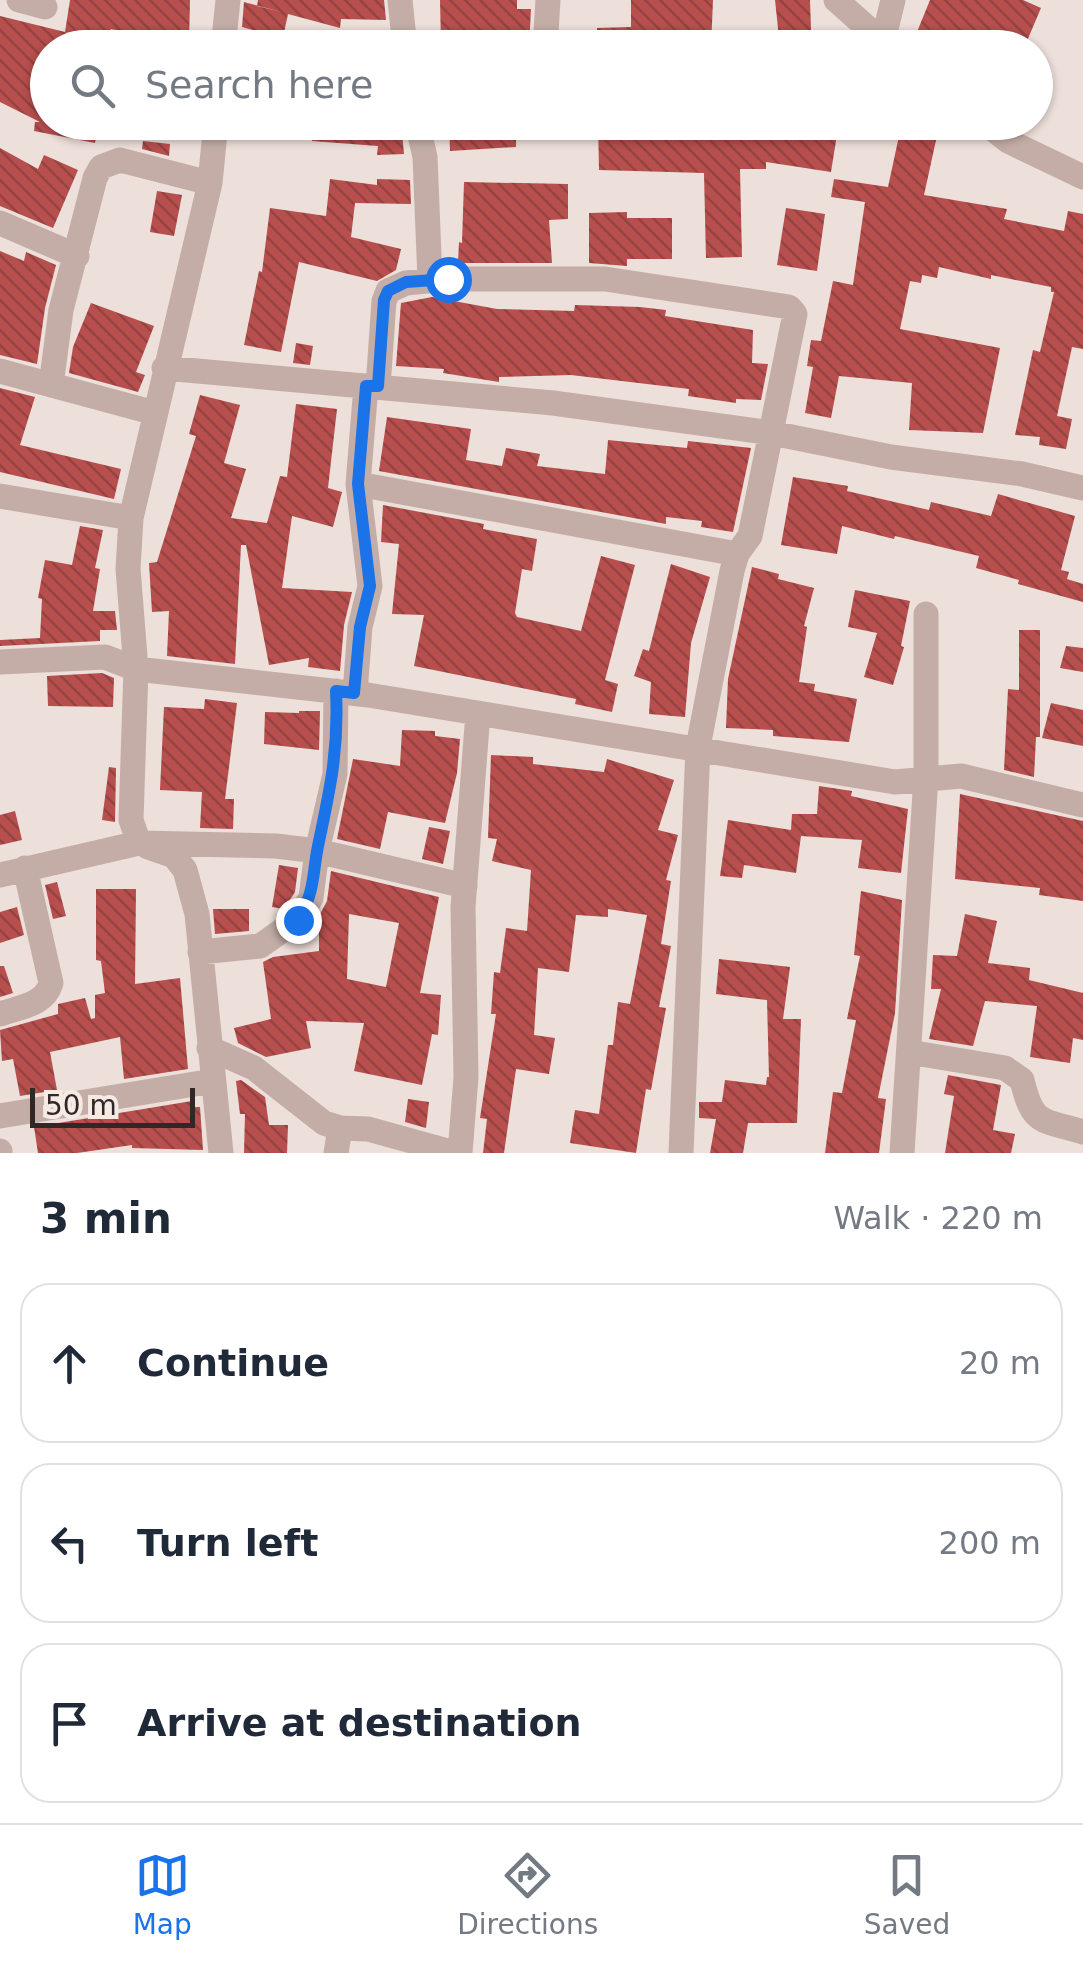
<!DOCTYPE html>
<html lang="en">
<head>
<meta charset="utf-8">
<style>
	body { margin:0; font-family:"DejaVu Sans",sans-serif; background:#f2f2f3; color:#1f2937 }
	.scale { position:absolute; left:30px; bottom:25px; width:165px; box-sizing:border-box; padding-left:10px; border:5px solid #312726; border-top:0; font-size:28px; line-height:35px; white-space:nowrap; color:#312726; -webkit-text-stroke:8px #f6eae5; paint-order:stroke }
	.stop { position:absolute; width:30px; height:30px; margin:-22px; border:8px solid #1a73e8; border-radius:50%; background:#fff }
	.stop.end { background:#1a73e8; border-color:#fff; box-shadow:0 2px 10px #0008 }
	.list { margin:0; padding:0; list-style:none }
	h2 { display:flex; justify-content:space-between; align-items:center; height:130px; margin:0; padding:0 40px; font-size:42px }
	h2 small { font-size:32px; font-weight:400; color:#747a83 }
	.list li { display:grid; grid-template-columns:65px 1fr auto; gap:30px; align-items:center; box-sizing:border-box; height:160px; margin:0 20px 20px; padding:0 20px; border:2px solid #e0e1e3; border-radius:30px }
	.list b { display:block; font-size:38px; white-space:nowrap }
	.list em { font-size:32px; font-style:normal; color:#747a83 }
	.icon { flex:none; width:55px; height:55px; fill:none; stroke:currentColor; stroke-width:2; stroke-linecap:round; stroke-linejoin:round }
	.map { position:relative; flex:none; width:1083px; height:1153px; overflow:hidden }
	.search { position:absolute; background:#fff; box-shadow:0 2px 8px #0004; left:30px; right:30px; top:30px; height:110px; display:flex; align-items:center; gap:25px; box-sizing:border-box; padding:0 35px; border-radius:55px; color:#747a83; font-size:38px }
	.sheet { height:670px; background:#fff }
	nav { display:flex; justify-content:space-around; align-items:center; box-sizing:border-box; height:140px; border-top:2px solid #e0e1e3; background:#fff; font-size:28px; color:#747a83 }
	nav a { display:grid; justify-items:center; gap:5px }
	nav .on { color:#1a73e8 }
	.map>svg:first-child { display:block }
	.building { fill:url(#building-back-hatch); fill-rule:evenodd }
	.lines { fill:none; stroke-linecap:round; stroke-linejoin:round }
	.minor { stroke:#c4ada7; stroke-width:25 }
	.route { stroke:#1a73e8; stroke-width:12 }
</style>
</head>
<body>
<div class="map">
<svg width="1083" height="1153" viewBox="0 0 1083 1153">
	<defs>
		<pattern id="building-back-hatch" width="6" height="6" patternUnits="userSpaceOnUse" patternTransform="scale(2.5)"><rect width="6" height="6" fill="#b74f4e"/><path d="M-1 5l2 2M0 0l6 6M5-1l2 2" fill="none" stroke="#954241"/></pattern>
	</defs>
	<rect width="100%" height="100%" fill="#eddfd9"/>
	<!-- building -->
	<path class="building" d="M70,0H190L189,44L152,43V39L111,29L104,48H48V122H99L95,143L34,131L35,122H40L0,102V16L65,32Z
		M258,0H384L386,20L341,19L340,28L288,14L282,42L265,39L266,34L242,27L244,2L282,12L257,6Z
		M440,0H517V9H531L529,48H445V43H441Z
		M631,0H713L711,48H597V28L631,27Z
		M775,0H810L811,30H815L816,48L780,47Z
		M930,0H1023L1041,8L1024,48H940L917,32Z
		M311,122H401L404,154L377,155L378,146L312,141Z
		M449,122H537V139L516,140V147L450,151Z
		M598,122H839L831,172L766,162V169H740L742,257L706,258L704,173L599,170Z
		M902,122H940L924,195L1007,209L1004,219L1064,231L1068,211L1083,214V349L1072,347L1057,416L1072,419L1066,449L1039,445L1040,437L1015,435L1033,350L1040,352L1054,292H1051V287L991,275V279L939,267L937,278L922,275L921,283L910,281L900,329L1000,348L983,433L909,430L912,383L839,376L831,418L805,413L813,367L807,366L811,340L821,341L833,281L853,285L865,202L831,197L834,179L888,187Z
		M143,141L170,144L169,156L142,149Z
		M0,148L38,169L44,155L78,170L53,228L0,206Z
		M330,179L377,185V179L410,180L411,204L355,203L351,237L401,249L396,270L377,281L299,262L281,352L244,345L259,271L262,272L270,208L326,216Z
		M464,182L568,184V219L549,220L552,263H458L459,242L462,243Z
		M157,191L182,195L174,236L150,232Z
		M786,208L825,214L817,271L777,265Z
		M627,212V218H672V259H627V266L589,263V213Z
		M0,251L24,261L26,252L56,265L45,308L37,364L0,355Z
		M432,297L497,309L574,311L575,305L640,307L666,310L665,316L753,330L752,363L768,364L761,400L736,399V403L688,396L689,389L571,375L499,377V382L443,373L444,369L396,366L401,303Z
		M91,303L154,326L136,372L145,375L138,392L69,373L73,347Z
		M296,343L313,346L310,365L293,363Z
		M0,388L35,397L20,445L121,469L114,499L0,472Z
		M200,395L240,405L224,463L246,469L231,518L267,523L280,476L287,477L296,404L337,409L328,488L342,492L333,527L292,516L282,588L352,592L344,625L340,671L308,667L309,658L269,665L246,545H241L235,664L167,656L169,611L152,612L149,563L157,562L196,436L189,434Z
		M387,417L471,429L466,460L502,466L506,448L540,454L537,466L605,474L608,440L687,448L688,441L751,448L733,532L701,527L702,521L666,517V524L379,471Z
		M793,477L848,486L847,491L929,510L931,502L991,516L998,494L1075,516L1061,570L1069,572L1067,579L1083,584V602L1018,584L1019,580L976,568L979,556L895,536L894,539L842,526L837,554L781,545Z
		M383,505L484,524L483,529L537,539L532,571L522,569L515,613L517,617L581,631L601,556L635,565L605,680L618,684L612,712L575,704L576,699L414,666L424,615L392,614L399,544L381,542Z
		M80,526L103,530L95,568L100,569L93,611H115L117,630H100V641L0,646V640L40,638L42,599L38,598L45,560L72,565Z
		M671,564L710,577L691,643L685,717L649,714L651,682L634,676L643,649L649,651Z
		M752,567L779,574L778,579L814,588L804,626L807,627L799,682L815,684L814,691L857,699L849,742L773,736V730L726,728L728,679Z
		M855,590L910,601L901,646L904,647L893,685L864,677L877,633L848,627Z
		M1019,630H1040V737H1036L1034,777L1004,770L1008,689L1019,690Z
		M1066,646L1083,648V672L1060,668Z
		M102,673L114,678L113,707L48,706L47,676Z
		M205,699L237,703L225,799H234L233,829L200,828L202,792L160,790L164,707L204,709Z
		M1051,703L1083,710V746L1042,738Z
		M299,711H320L319,750L264,744L265,712L299,713Z
		M402,730L435,731V736L460,739L457,773L445,823L388,812L380,849L337,839L353,759L400,766Z
		M491,755L533,757V764L604,772L607,759L674,780L658,830L678,835L666,880L671,881L661,944L671,946L659,1007L666,1008L651,1090L646,1089L636,1153L570,1143L575,1110L599,1114L608,1045H613L618,1002L630,1004L647,915L608,909V917L576,915L569,972L538,968L534,1035L555,1038L549,1074L516,1069L504,1153H483L487,1119L480,1118L496,1014H491L494,972L500,973L506,928L527,931L531,870L492,861L497,839L488,838Z
		M109,767L116,768L115,822L102,820Z
		M819,786L852,791L851,796L908,809L901,873L858,868L862,840L801,836L796,873L744,865L742,878L720,876L728,820L791,830L792,814H817Z
		M960,794L1083,821V901L1039,895L1040,888L955,879Z
		M15,811L22,840L0,845V815Z
		M429,827L450,831L443,864L422,859Z
		M279,865L298,868L295,892L284,909L272,907Z
		M331,871L439,897L420,993L441,995L438,1035L432,1034L422,1085L354,1071L364,1023L306,1021L311,1048L266,1057L238,1043L234,1028L271,1019L263,962L273,957L319,951V916L327,901ZM349,914L399,923L386,987L347,979Z
		M57,882L66,916L53,919L45,885Z
		M96,889H136L135,984L180,978L188,1069L124,1079L120,1037L50,1052L57,1090L20,1096L13,1059L2,1061L0,1030L58,1014V1004L85,998L91,1019L95,1018V995L105,993L101,961L96,960Z
		M861,891L902,900L895,1013L878,1098L886,1099L879,1153H825L833,1092L842,1093L856,1020L847,1019L860,956L854,955Z
		M17,907L24,935L0,943V912Z
		M213,909H249V931L215,934Z
		M965,914L997,921L988,963L1030,968L1029,980L1083,993V1040L1073,1038L1070,1063L1030,1057L1037,1006L985,1001L973,1046L929,1039L941,989H931L933,955L957,956Z
		M719,959L790,967L783,1019H801L797,1123H748L743,1153H710L716,1119L699,1118V1102H722L725,1080L766,1085L767,1077H769L767,1000L716,994Z
		M0,966H4L13,993L0,997Z
		M948,1075L1001,1085L993,1130L1015,1134L1011,1153H945L954,1096L944,1094Z
		M241,1080L265,1097L269,1125H288L287,1153H244L245,1114H240L236,1081Z
		M408,1099L429,1102L426,1128L405,1122Z
		M192,1101V1107H200L203,1150L132,1148V1145L77,1153H38L34,1127Z"/>
	<g class="lines">
		<!-- minor -->
		<path class="minor" d="M19,0L45,7
			M400,0L405,48
			M836,0L890,48
			M883,41L893,0
			M223,48L228,0
			M545,48L548,0
			M417,122L425,157L430,280
			M984,122L1008,141L1083,177
			M0,223L77,256
			M164,368L553,403L772,433L891,457L1022,474L1083,488
			M0,371L155,413
			M51,385L61,310L95,178L101,167L120,160L210,183
			M378,387L384,301L388,291L406,283L448,279H605L789,307L795,314L750,536L737,554L732,571L698,747L681,1153
			M358,484L737,554
			M0,496L131,518
			M0,662L105,657L136,669L368,695L895,782L961,776L1083,805
			M355,693L360,627L370,586L358,484L366,386
			M139,843L131,820L136,669L128,569L131,518L210,183L216,122
			M148,847L174,856L185,870L197,914L221,1153
			M0,875L139,843L276,846L317,851L465,886
			M200,952L260,946L297,920L311,898L317,851L335,774L336,691
			M0,1014C20,1007 45,1005 51,983L25,868
			M209,1048L254,1068L324,1123L340,1128L368,1129L455,1153
			M909,1052L1005,1068L1022,1080C1033,1126 1041,1119 1083,1132
			M0,1116L213,1081
			M0,1151V1153
			M336,1153L340,1128
			M460,1153L466,1077L463,907L478,713
			M902,1153L926,777V614"/>
	</g>
	<g class="lines">
		<!-- route -->
		<path class="route" d="M298,920C315,892 312,877 318,846C330,790 339,749 336,691L354,693L360,627L370,586L358,484L366,386H378L384,300L388,291L406,282L448,279"/>
	</g>
</svg>
<div class="scale">50 m</div>
<div class="stop" style="left:448px;top:279px"></div>
<div class="stop end" style="left:298px;top:920px"></div>
<div class="search"><svg class="icon" aria-label="search" viewBox="0 0 24 24"><circle cx="10" cy="10" r="6"/><path d="M15 15l6 6"/></svg>Search here</div>
</div>
<section class="sheet">
<h2>3 min<small>Walk · 220 m</small></h2>
<ul class="list">
<li><svg class="icon" aria-label="ahead" viewBox="0 0 24 24"><path d="M12 20V5M6 11l6-6 6 6"/></svg><div><b>Continue</b></div><em>20 m</em></li>
<li><svg class="icon" aria-label="left" viewBox="0 0 24 24"><path d="M17 20v-9H6M10 6l-5 5 5 5"/></svg><div><b>Turn left</b></div><em>200 m</em></li>
<li><svg class="icon" aria-label="arrive" viewBox="0 0 24 24"><path d="M6 21V4h12l-3 4 3 4H6"/></svg><div><b>Arrive at destination</b></div></li>
</ul>
</section>
<nav>
<a class="on"><svg class="icon" aria-label="map" viewBox="0 0 24 24"><path d="M3 6l6-2 6 2 6-2v14l-6 2-6-2-6 2zM9 4v14M15 6v14"/></svg>Map</a>
<a><svg class="icon" aria-label="directions" viewBox="0 0 24 24"><path d="M12 3l9 9-9 9-9-9zM9 14v-3h6M13 9l2 2-2 2"/></svg>Directions</a>
<a><svg class="icon" aria-label="saved" viewBox="0 0 24 24"><path d="M7 4h10v16l-5-4-5 4z"/></svg>Saved</a>
</nav>
</body>
</html>
